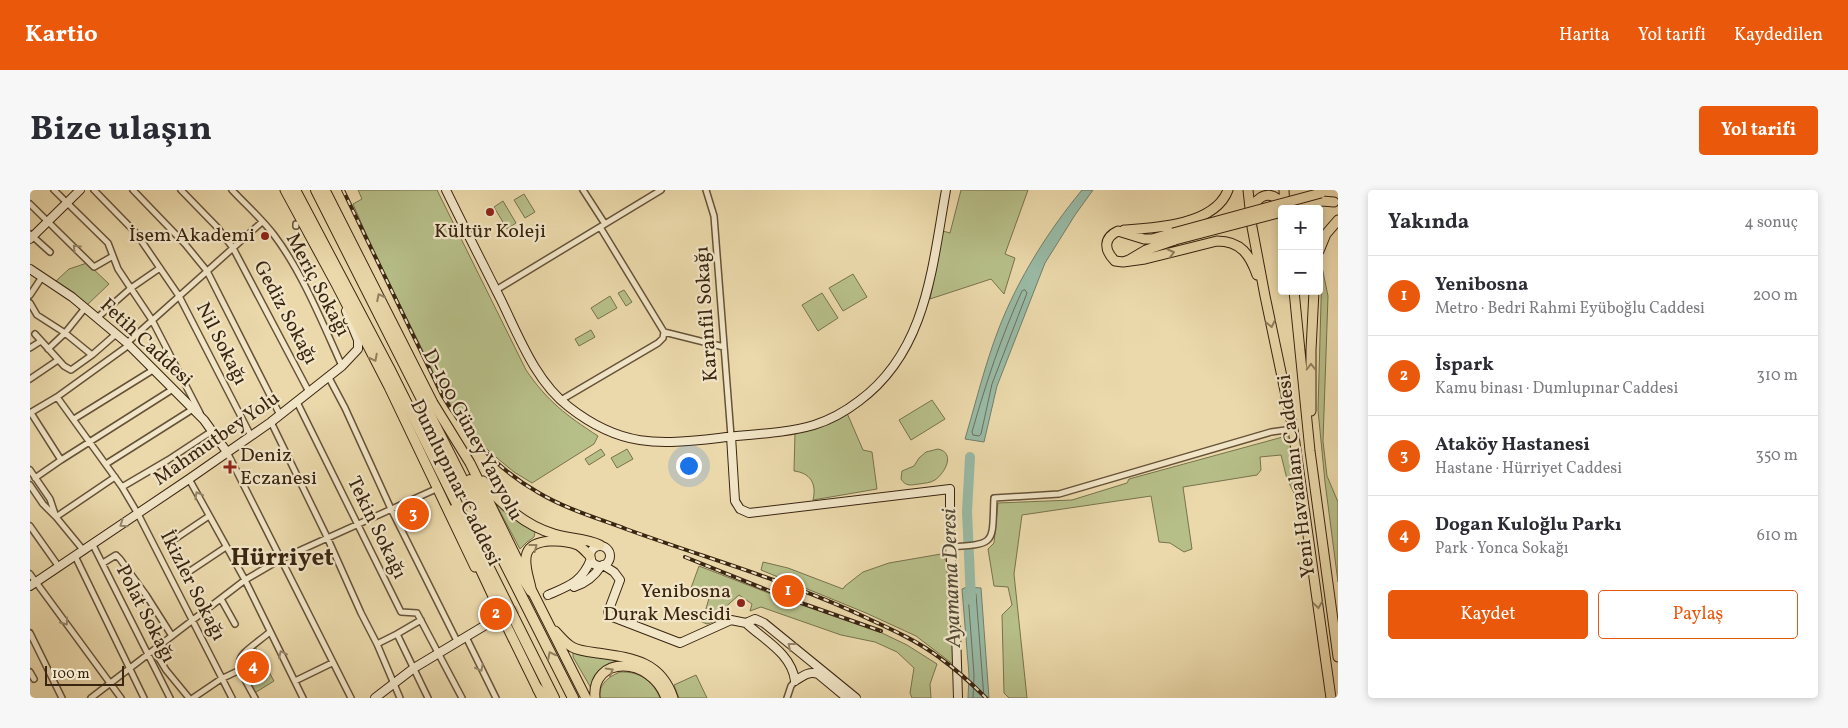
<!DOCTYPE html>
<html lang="tr">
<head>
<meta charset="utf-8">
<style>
	body { margin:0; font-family:Vollkorn,serif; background:#f7f7f7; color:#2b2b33 }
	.controls { position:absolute; right:15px; top:15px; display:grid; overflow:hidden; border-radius:5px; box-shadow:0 2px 8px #0003 }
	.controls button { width:45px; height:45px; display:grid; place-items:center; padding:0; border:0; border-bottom:1px solid #e1e1e2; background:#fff; color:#2b2b33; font:25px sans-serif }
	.scale { position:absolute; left:15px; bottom:12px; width:79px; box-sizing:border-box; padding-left:5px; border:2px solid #3a2511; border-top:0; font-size:14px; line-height:18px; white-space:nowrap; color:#3a2511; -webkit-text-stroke:4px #f2e6c8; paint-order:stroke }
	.you { position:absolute; left:658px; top:275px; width:18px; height:18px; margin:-12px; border:4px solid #fff; border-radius:50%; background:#1a73e8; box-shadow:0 0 0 8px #1a73e833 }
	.badge { display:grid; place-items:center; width:32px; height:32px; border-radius:50%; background:#ea580c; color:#fff; font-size:16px; font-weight:700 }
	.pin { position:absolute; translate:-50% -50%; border:2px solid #fff; box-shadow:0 1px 5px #0006 }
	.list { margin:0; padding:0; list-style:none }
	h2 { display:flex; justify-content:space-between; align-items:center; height:65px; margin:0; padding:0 20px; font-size:21px }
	h2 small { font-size:16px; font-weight:400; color:#7c7c81 }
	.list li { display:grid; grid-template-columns:32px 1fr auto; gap:15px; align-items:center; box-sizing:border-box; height:80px; padding:0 20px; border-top:1px solid #e1e1e2 }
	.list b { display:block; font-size:19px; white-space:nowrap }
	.list p { margin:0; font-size:16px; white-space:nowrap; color:#7c7c81 }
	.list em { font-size:16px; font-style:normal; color:#7c7c81 }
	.actions { display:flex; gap:10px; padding:15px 20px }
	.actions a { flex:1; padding:11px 0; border:1px solid #ea580c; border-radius:5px; text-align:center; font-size:18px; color:#ea580c }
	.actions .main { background:#ea580c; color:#fff }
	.map { position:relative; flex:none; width:1308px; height:508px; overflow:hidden; border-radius:5px }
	header { display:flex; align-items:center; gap:30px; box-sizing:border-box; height:70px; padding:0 25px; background:#ea580c; color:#fff }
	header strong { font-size:24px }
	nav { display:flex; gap:28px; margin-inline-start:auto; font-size:18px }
	.intro { display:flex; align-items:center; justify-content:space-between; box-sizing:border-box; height:120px; padding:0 30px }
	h1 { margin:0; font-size:35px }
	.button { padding:12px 22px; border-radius:5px; background:#ea580c; color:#fff; font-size:18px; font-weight:700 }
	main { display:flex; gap:30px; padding:0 30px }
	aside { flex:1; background:#fff; border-radius:5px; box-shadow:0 2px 8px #0003 }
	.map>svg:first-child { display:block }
	.green { fill:#b7bf89; stroke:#78724d }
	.water { fill:#99baa6; stroke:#737e6a }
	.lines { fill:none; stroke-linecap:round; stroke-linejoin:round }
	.shore { stroke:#6a705c; stroke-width:1 }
	.river { stroke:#99baa6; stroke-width:10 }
	.secondary-tunnel { stroke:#c8b58c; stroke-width:8; stroke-dasharray:8 4; stroke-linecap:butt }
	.street-casing { stroke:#665238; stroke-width:8 }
	.secondary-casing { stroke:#3a2511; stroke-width:10 }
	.primary-casing { stroke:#3a2511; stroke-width:11 }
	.highway-casing { stroke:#3a2511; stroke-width:12 }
	.street { stroke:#f2e6c8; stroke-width:5 }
	.secondary { stroke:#f2e6c8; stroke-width:8 }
	.primary { stroke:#ebd9ab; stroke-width:9 }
	.highway { stroke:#ebd9ab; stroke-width:10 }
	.rail-casing { stroke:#3a2511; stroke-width:4 }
	.rail { stroke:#f2e6c8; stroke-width:2; stroke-dasharray:5.5; stroke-linecap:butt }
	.primary-bridge-casing { stroke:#3a2511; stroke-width:11; stroke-linecap:butt }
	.primary-bridge { stroke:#ebd9ab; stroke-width:9 }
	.oneway { stroke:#96866c }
	.oneway2 { stroke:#927f5e }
	.poi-dot { fill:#8f2418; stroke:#f2e6c8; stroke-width:2 }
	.labels { text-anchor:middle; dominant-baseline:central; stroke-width:4.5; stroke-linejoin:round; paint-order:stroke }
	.poi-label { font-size:20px; fill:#3a2511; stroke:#f2e6c8; text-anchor:end }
	.street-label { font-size:20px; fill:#3a2511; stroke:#f2e6c8 }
	.water-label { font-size:21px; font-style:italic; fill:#524a36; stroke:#f2e6c8 }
	.district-label { font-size:25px; font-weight:bold; fill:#3a2511; stroke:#f2e6c8 }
</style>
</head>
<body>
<header>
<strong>Kartio</strong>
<nav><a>Harita</a><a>Yol tarifi</a><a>Kaydedilen</a></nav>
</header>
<div class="intro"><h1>Bize ulaşın</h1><a class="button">Yol tarifi</a></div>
<main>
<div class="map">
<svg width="1308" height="508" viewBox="0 0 1308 508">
	<rect width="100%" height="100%" fill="#ebd9ab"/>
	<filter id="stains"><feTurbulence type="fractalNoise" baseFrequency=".004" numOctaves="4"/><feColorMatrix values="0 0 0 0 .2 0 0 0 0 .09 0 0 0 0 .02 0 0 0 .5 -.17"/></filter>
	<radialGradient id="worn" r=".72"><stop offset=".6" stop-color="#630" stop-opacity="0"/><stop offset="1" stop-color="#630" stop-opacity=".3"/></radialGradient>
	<!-- green -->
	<path class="green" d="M328,0H407L496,180C517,211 537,226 568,246L564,254L502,293L484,282L461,263L443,245L426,223L412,201L393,161L344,62L323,14L332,9Z
		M931,0H998L975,64L985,68L974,104L961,89L900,109L913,41L920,43Z
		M494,4L505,22L495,28L484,10Z
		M473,11L486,33L477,39L464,17Z
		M57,73L79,94L56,116L26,91L39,79Z
		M1292,77L1298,106L1293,251L1297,286L1308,312V392L1295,292L1288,220Z
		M823,84L837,107L813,121L799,98Z
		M594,100L602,112L596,116L588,103Z
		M792,103L808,128L788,141L772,115Z
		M580,106L587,118L568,129L561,118Z
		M561,140L565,147L549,156L545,149Z
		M902,210L915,229L881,250L869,230Z
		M817,223L833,260L842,262L847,299L783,310C787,293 780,283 764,281L765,242Z
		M1260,245L1267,303H1264L1257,289L1251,265L1230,267L1231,280L1227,285L1153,297L1162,359L1154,362L1140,353L1129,352L1121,306L992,325L984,384L997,508H979L974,503L972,425L982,415L978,397L964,396L958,359L964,353L968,313L1042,310L1097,293L1099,289Z
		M571,259L575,265L559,275L555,269Z
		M597,259L603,269L587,278L581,268Z
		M908,259C926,263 915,283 905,290C900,293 895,293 889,294C881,295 876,297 871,289L872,281L884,276L889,268L896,262Z
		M466,314L505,342L504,347L497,352L490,359Z
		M911,364L917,372L924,475L886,446L836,423L731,380L733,372L758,378L813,399L815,396L833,382L859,373Z
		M669,376L741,404L850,442L877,455L907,474L900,494L901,508H882L880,503L884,478L867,462L845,452L811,445L731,417L720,421L722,414L709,405L691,421L698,427L677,434L672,432L680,405L661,398Z
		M224,455L244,491L223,504L210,480L211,465Z
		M543,463L590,471V472C574,476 566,483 561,498L543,467Z
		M590,482C609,481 623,491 630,508H570C568,495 578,487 590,482Z
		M666,485L677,508H649L644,495Z"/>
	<!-- water -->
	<path class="water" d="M1052,0H1063L1045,25L1015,73L967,196L954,252L935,249C946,212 955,174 969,138C988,89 1018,41 1052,0Z
		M937,397L951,398L959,508H938L939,485L932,399Z"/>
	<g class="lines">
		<!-- shore -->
		<path class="shore" d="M995,100L997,103L962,194L951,244L949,246L943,245L942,242C956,193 971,147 992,101Z
			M943,508L944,485L938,404L940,402L946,404L954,508"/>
		<!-- river -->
		<path class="river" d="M940,267L937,322L941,410"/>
		<!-- secondary-tunnel -->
		<path class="secondary-tunnel" d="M459,433L518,405"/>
		<defs>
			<path id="street" d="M24,0L78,53L88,79L122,130L170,223
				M64,0L106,43L149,106L221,246
				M103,0L155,54L177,81L250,225
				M151,0L187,37L203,58L279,202
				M202,0C216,15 232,29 244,45C272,82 293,134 312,176
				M553,0L575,34
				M676,0L684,26L701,246
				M0,14L64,77L83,66
				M266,34V36
				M0,44L20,62
				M466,100L631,0
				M0,105L12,87
				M0,113L7,125L35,143L62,165
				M67,128L101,98L130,78
				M634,142L694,157
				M5,144L34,176L41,180L62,165L86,144
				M97,153L232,32
				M0,158L11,151
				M18,159L35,143L55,118
				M298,186L315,218L361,319L427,451
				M0,189L28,170
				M27,207L92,297L108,324L202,508
				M531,210L628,153L633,148L634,142L570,37
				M267,212L371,422L387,423L432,508
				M0,223L27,207L99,155
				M1,223L31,270
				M44,229L123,180
				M241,232L297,347L331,423L347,454L370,508
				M197,262L321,508
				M76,274L163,219
				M0,280L20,309L26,327L54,361
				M5,288L31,270L143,199
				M159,289L215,390L273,508
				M0,295L13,314L25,326
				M92,297L138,270L182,241
				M179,326L139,353L154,382L157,383L196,357
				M26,327L85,287
				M0,336L29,377
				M63,355L140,508
				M920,357C967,354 962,354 964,308L1029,304L1241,242L1263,239
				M45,366L114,508
				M73,373L86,365L90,369L116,405L142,446
				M0,384L91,508
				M191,409L205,434
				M391,430L367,444L398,508
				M0,443L32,508
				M436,447L466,508
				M347,454L367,444
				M124,460L136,480L159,508
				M0,482L4,489
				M265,491L302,473
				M61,508L215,390L251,369L406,299
				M163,508L191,489L210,480
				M225,508C201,465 204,471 240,442
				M757,508L761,496L765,491"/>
			<path id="secondary" d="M416,0C434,37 453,74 471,110C489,147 506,192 539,217C590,257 627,255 689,248C720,244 753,244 784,235C800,230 816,221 829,211C897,161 902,77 916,0
				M0,49L50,0
				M0,79L42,107L97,153L174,230L197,262
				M701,246L705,311L710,319L719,323L920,299V357L926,441L928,508
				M560 366a10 10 0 1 1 20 0a10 10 0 1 1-20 0Z
				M573,375L584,382L590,390L578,422L580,426L650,453L701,430L716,433L725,429L734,433L826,508
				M0,396L159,289L241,232L312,176L328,159V150L316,121
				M544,397C556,393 564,387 571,376
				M518,405C539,396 552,392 561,369
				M716,433C734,450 762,464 765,491C773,486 778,481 788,484L817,508
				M345,508L384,478L459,433"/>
			<path id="primary" d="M255,0L306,94L359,197L445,377
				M295,0L403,213L440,273L491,377
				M1218,0L1222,37L1235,106L1263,239L1301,508
				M1254,0L1255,19
				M1263,19L1292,11L1304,12
				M1223,23C1223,9 1236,0 1248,9L1252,19
				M1094,40C1126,38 1185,35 1198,0
				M1143,43L1122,49H1114L1088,41C1073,48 1074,60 1085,71L1093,72L1099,70L1116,60L1145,50
				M1289,61L1296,44L1308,30
				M1093,72L1115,69L1187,51C1211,51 1220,65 1227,85
				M1264,101L1280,261L1308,467
				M1281,221V160L1284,101
				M453,291C470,314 496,336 524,344C540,349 555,348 570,355
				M499,395L556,508
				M501,398C499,388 493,373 497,363C503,347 535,350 548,355C553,358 556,362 560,366
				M465,412L511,506
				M525,441C530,446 535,453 542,457C549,461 560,462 568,463C602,468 631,471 643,508
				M565,508C561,465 621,466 636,508"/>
			<path id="highway" d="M265,0L359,178L524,508
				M286,0L543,508
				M440,290L482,370L501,401
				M423,320L468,416
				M508,499L514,508"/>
		</defs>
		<!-- street casing -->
		<use href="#street" class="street-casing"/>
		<!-- secondary casing -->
		<use href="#secondary" class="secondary-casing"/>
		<!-- primary casing -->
		<use href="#primary" class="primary-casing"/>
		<!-- highway casing -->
		<use href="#highway" class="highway-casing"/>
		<!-- street -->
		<use href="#street" class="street"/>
		<!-- secondary -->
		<use href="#secondary" class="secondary"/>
		<!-- primary -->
		<use href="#primary" class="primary"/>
		<!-- highway -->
		<use href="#highway" class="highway"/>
		<defs>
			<path id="rail" d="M313,0L412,205C436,245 468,280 509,303C536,319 567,328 596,339C678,369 762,392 841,430C865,441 889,452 910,468C927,480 941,493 956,508
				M655,367L757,408L851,441"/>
		</defs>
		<!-- rail casing -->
		<use href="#rail" class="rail-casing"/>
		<!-- rail -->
		<use href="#rail" class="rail"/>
		<defs>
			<path id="primary-bridge" d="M1143,43L1291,3
				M1145,50L1252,22"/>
		</defs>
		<!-- primary-bridge casing -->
		<use href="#primary-bridge" class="primary-bridge-casing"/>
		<!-- primary-bridge -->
		<use href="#primary-bridge" class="primary-bridge"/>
	</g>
	<!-- one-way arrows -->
	<defs><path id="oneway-chevron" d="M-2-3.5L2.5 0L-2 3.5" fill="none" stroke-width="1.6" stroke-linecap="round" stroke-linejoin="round" transform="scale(1.25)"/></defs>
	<g class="oneway">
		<use href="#oneway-chevron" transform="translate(46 58) rotate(-136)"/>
		<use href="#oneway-chevron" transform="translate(168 305) rotate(-119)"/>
		<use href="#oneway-chevron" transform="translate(93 334) rotate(146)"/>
		<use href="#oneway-chevron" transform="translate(35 432) rotate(54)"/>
		<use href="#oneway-chevron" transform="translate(761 456) rotate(-142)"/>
		<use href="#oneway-chevron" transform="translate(252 464) rotate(-116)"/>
		<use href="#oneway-chevron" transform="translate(450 478) rotate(63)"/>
	</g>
	<g class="oneway2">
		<use href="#oneway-chevron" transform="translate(1141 63) rotate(-14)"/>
		<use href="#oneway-chevron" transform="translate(350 107) rotate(-117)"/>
		<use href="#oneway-chevron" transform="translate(1241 134) rotate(78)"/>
		<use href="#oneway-chevron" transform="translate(344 168) rotate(63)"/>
		<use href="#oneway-chevron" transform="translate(1281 177) rotate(-90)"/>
		<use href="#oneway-chevron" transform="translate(504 357) rotate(-37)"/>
		<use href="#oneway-chevron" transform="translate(1288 415) rotate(82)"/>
		<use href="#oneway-chevron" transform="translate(521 465) rotate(-117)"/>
		<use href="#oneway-chevron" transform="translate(580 481) rotate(-30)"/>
	</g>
	<!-- markers -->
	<g class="poi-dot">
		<circle cx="460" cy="22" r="5"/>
		<circle cx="235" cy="46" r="5"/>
		<path d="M197.5 269.5h5v5h5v5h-5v5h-5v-5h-5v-5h5z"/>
		<circle cx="711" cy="413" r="5"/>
	</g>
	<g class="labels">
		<!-- poi labels -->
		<g class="poi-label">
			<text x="460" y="42" text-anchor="middle">Kültür Koleji</text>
			<text x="225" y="46">İsem Akademi</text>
			<text x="210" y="266" text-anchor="start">Deniz<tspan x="210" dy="23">Eczanesi</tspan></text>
			<text x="701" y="402">Yenibosna<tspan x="701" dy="23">Durak Mescidi</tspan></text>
		</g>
		<!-- street labels -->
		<g class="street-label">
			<text transform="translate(287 95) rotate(62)">Meriç Sokağı</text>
			<text transform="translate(255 123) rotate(62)">Gediz Sokağı</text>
			<text transform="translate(677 124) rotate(-94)">Karanfil Sokağı</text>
			<text transform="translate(116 153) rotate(43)">Fetih Caddesi</text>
			<text transform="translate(191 154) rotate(63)">Nil Sokağı</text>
			<text transform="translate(442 245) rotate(62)">D-100 Güney Yanyolu</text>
			<text transform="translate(187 249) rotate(-35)">Mahmutbey Yolu</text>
			<text transform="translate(1267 286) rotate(-97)">Yeni Havaalanı Caddesi</text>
			<text transform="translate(425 293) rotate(64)">Dumlupınar Caddesi</text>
			<text transform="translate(346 338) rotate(64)">Tekin Sokağı</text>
			<text transform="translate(162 396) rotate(63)">İkizler Sokağı</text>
			<text transform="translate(115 424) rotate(63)">Polat Sokağı</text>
		</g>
		<!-- water labels -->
		<g class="water-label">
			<text transform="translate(922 388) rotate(-92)">Ayamama Deresi</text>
		</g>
		<!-- district labels -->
		<g class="district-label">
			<text x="252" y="368">Hürriyet</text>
		</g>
	</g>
	<rect width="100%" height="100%" filter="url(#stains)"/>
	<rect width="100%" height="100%" fill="url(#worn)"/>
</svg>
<div class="controls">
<button>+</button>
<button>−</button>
</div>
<div class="scale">100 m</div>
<div class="you"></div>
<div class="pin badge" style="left:758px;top:401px">1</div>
<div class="pin badge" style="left:466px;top:424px">2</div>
<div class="pin badge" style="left:383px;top:324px">3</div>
<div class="pin badge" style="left:223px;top:477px">4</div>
</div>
<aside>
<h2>Yakında<small>4 sonuç</small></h2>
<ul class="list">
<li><span class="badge">1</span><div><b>Yenibosna</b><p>Metro · Bedri Rahmi Eyüboğlu Caddesi</p></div><em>200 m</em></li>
<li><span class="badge">2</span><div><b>İspark</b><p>Kamu binası · Dumlupınar Caddesi</p></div><em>310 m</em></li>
<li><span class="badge">3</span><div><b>Ataköy Hastanesi</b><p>Hastane · Hürriyet Caddesi</p></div><em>350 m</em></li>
<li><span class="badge">4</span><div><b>Dogan Kuloğlu Parkı</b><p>Park · Yonca Sokağı</p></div><em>610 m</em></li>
</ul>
<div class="actions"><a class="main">Kaydet</a><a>Paylaş</a></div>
</aside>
</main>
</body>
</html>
